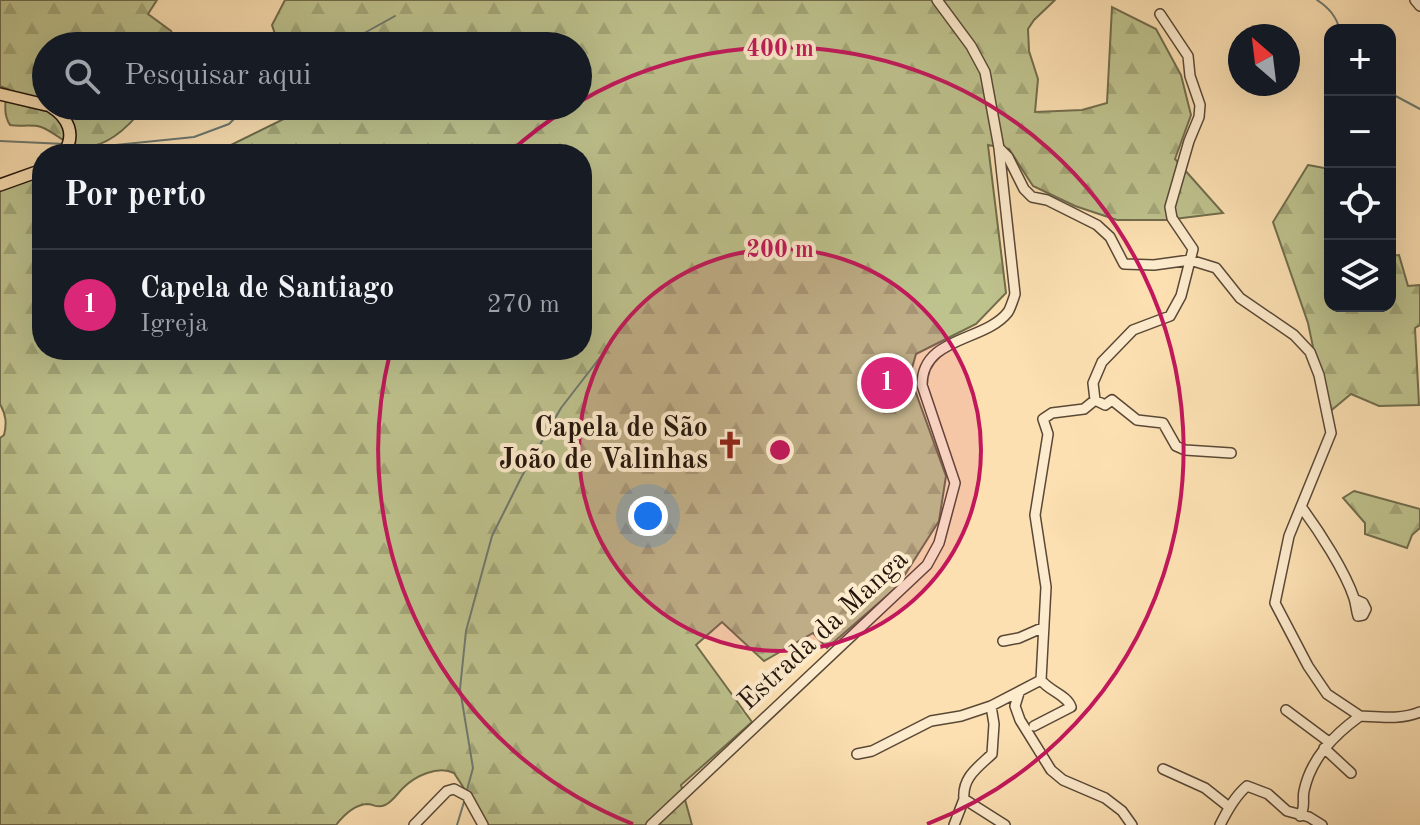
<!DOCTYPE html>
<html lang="pt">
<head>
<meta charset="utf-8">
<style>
	body { margin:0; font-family:"Old Standard TT",serif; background:#242831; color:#f1f3f6 }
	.controls { position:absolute; right:24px; top:24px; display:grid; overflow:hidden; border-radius:16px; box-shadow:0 8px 32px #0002 }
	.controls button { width:72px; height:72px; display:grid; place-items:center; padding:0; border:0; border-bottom:2px solid #363941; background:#171b24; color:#f1f3f6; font:40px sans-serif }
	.compass { position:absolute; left:1228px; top:24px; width:72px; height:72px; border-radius:50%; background:#171b24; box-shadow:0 8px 32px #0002; rotate:332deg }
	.you { position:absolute; left:648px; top:516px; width:28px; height:28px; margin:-20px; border:6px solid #fff; border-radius:50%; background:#1a73e8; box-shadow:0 0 0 12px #1a73e833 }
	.badge { display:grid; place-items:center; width:52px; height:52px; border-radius:50%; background:#db2777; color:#fff; font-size:26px; font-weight:700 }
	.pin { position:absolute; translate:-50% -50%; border:4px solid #fff; box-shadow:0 2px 8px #0006 }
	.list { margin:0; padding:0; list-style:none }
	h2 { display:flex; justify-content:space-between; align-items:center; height:104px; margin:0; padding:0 32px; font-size:34px }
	h2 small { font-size:26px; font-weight:400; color:#9ea1a6 }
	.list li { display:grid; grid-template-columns:52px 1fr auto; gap:24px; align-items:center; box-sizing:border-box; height:112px; padding:0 32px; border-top:2px solid #363941 }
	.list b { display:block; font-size:30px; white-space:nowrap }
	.list p { margin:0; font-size:26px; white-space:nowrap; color:#9ea1a6 }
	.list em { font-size:26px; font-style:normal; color:#9ea1a6 }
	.icon { flex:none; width:44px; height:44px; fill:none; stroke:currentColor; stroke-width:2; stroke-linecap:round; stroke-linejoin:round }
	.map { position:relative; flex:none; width:1420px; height:825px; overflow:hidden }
	.search { position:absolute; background:#171b24; box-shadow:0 8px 32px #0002; left:32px; top:32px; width:560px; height:88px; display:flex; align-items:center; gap:20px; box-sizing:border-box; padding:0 28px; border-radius:44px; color:#9ea1a6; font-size:30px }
	.panel { position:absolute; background:#171b24; box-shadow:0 8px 32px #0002; left:32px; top:144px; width:560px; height:216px; border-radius:32px }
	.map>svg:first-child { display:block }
	.forest { fill:url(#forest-firs); stroke:#706c4c; stroke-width:2 }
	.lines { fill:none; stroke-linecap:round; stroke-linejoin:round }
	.stream { stroke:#6e796f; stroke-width:2 }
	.minor-casing { stroke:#594836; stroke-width:12 }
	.major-casing { stroke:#23150c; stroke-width:14 }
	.minor { stroke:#fdebcd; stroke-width:9 }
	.major { stroke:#fce0b2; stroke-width:11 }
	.ring { fill:none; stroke:#c2185b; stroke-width:4 }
	.labels { text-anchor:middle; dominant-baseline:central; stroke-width:8; stroke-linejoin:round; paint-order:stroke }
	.poi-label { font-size:28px; font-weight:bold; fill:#23150c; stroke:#fdebcd; text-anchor:end }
	.street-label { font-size:28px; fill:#23150c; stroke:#fdebcd }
	.centre { fill:#c2185b; stroke:#fdebcd; stroke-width:4 }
	.ring-label { font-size:24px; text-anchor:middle; font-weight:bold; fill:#c2185b; stroke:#fdebcd; stroke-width:8; stroke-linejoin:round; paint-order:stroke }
</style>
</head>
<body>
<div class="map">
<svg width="1420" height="825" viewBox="0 0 1420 825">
	<defs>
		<pattern id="forest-firs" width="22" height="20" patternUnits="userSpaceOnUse" patternTransform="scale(2)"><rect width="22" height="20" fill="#bec28d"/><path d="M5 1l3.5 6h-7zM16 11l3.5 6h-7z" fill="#a3a678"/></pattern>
	</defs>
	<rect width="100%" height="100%" fill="#fce0b2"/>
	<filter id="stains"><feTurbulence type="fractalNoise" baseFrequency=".0025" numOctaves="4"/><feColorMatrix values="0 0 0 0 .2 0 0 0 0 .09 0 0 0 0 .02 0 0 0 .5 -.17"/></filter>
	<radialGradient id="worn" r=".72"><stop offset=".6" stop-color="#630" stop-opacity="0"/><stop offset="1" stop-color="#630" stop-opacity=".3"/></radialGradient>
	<!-- forest -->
	<path class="forest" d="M0,0H157L148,14L171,31L179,46H46V106H145C127,129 99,157 68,143C59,138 50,130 41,127C31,124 20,127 10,125C3,114 5,101 8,89L0,86Z
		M285,0H1055L1034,20L1028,29L1029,51L1038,79L1035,112L1082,110L1107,103L1112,7L1156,29L1181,75L1191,115L1175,159L1223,213L1166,220H1117L1075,206L1033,186L1009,149L988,145L1006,293L976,324L916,354L912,368V382L946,476L939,521L897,587L827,648L813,633L764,661L722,622L696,645L752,722L681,785L692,825H488L454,773C438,765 415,776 403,788C397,794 392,802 385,805C377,809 374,804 367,804C354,805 343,816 336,825H0V438L4,435C7,423 6,415 0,404V190L42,175V350H582V154H149L227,147L294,114L298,106H578V46H279L272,25Z
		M1308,165L1330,169V306H1390V256L1399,255L1408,286L1420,285V325L1415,328L1419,405L1379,406L1351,394L1327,414L1308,323L1273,222Z
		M1354,491L1420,509V528L1412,535L1407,548L1365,534V523L1343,498Z"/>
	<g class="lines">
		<!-- stream -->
		<path class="stream" d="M1317,0C1329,8 1336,16 1340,30
			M341,46L395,16
			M1390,93L1420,109
			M0,141L65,144
			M71,145L96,147L194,137L229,124L247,106
			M467,790L473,768L460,689L466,631L492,536L522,476L561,408L605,351
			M457,825L464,802"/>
		<defs>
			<path id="minor" d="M1415,0L1420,6
				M999,148L1008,157L1024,189L1032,197L1047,200L1097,225L1110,237L1124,264L1154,265L1190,260L1216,268L1240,298L1294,335L1310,352L1319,375L1331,433L1289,536L1275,603L1308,666L1327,694L1360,716
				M1095,400L1105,405L1112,400L1137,420L1163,423L1176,446L1185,450L1231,453
				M1302,508C1319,531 1345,571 1354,598C1356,604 1356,610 1358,616L1363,615L1366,609L1363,603L1356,600
				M1003,641L1019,638L1044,627
				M1019,693L1015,706L1020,720L1051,770L1063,780L1105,798L1122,811L1132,825
				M991,706L994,724L992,754C977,768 962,778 964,799L1005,825
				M1286,710L1329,742
				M1360,716C1380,717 1401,720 1420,712
				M1034,726L1071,707C1067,695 1049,691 1041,680
				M1324,748L1351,773
				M857,754L872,751L931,721L961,716L991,706L1041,680L1046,587L1035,515L1048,434L1043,419L1052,413L1084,409L1095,400L1093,383L1102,362L1133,330L1170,316L1181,296L1193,249L1172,218L1170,207L1189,141L1199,117L1200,105L1190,76L1188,56L1160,14
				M1163,769L1205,788L1229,807
				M1300,816C1306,807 1302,800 1304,791C1311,758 1334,735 1360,716
				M414,825L447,791L454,789L467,796L483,825
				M651,825L927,565L939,543L955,483L922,385C922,336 985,342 1008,312C1011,307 1013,300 1015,294L999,148L985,72L971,46L937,0
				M954,825L964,799
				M1220,825C1227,811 1235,796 1247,786L1268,794L1287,811L1309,817L1322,825"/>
			<path id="major" d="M0,94L46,105
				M50,106C68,117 77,135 63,154
				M0,185L42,170"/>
		</defs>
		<!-- minor casing -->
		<use href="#minor" class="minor-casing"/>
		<!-- major casing -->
		<use href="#major" class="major-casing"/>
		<!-- minor -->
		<use href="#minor" class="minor"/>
		<!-- major -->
		<use href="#major" class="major"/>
	</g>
	<!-- distance rings -->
	<circle cx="780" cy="450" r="201" fill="#c2185b" fill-opacity=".12"/>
	<g class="ring">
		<circle cx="780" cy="450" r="201"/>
		<path d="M633 824A402 402 0 0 1 390 353M508 154A402 402 0 0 1 570 107M579 102A402 402 0 1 1 927 824"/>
	</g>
	<!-- icons -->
	<defs>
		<symbol id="church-bare" viewBox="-9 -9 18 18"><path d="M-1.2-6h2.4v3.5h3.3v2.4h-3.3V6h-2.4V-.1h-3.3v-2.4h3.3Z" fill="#8f2418" stroke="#fdebcd" stroke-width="2.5" paint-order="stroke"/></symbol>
	</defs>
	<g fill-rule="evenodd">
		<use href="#church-bare" x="710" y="425" width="40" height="40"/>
	</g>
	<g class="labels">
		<!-- poi labels -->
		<g class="poi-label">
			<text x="708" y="429">Capela de São<tspan x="708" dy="32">João de Valinhas</tspan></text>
		</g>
		<!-- street labels -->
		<g class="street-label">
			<text transform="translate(824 631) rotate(-43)">Estrada da Manga</text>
		</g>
	</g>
	<circle cx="780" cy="450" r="12" class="centre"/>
	<g class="ring-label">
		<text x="780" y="56">400 m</text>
		<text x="780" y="257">200 m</text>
	</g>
	<rect width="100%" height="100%" filter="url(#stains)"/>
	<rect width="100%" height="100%" fill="url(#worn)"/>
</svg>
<div class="controls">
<button>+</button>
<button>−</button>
<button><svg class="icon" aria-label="locate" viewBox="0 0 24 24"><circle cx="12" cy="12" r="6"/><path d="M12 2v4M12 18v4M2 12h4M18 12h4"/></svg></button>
<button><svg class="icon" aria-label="layers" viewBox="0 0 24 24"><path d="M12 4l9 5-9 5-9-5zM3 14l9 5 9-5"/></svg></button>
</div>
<svg class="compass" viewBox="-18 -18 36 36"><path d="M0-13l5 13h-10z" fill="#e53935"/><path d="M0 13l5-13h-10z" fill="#9ea1a6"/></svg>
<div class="you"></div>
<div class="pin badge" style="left:887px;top:383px">1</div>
<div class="search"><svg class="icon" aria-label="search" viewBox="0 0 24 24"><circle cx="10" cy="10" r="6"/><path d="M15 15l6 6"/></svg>Pesquisar aqui</div>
<section class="panel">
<h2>Por perto<small></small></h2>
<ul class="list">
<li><span class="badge">1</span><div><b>Capela de Santiago</b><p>Igreja</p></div><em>270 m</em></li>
</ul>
</section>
</div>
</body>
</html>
